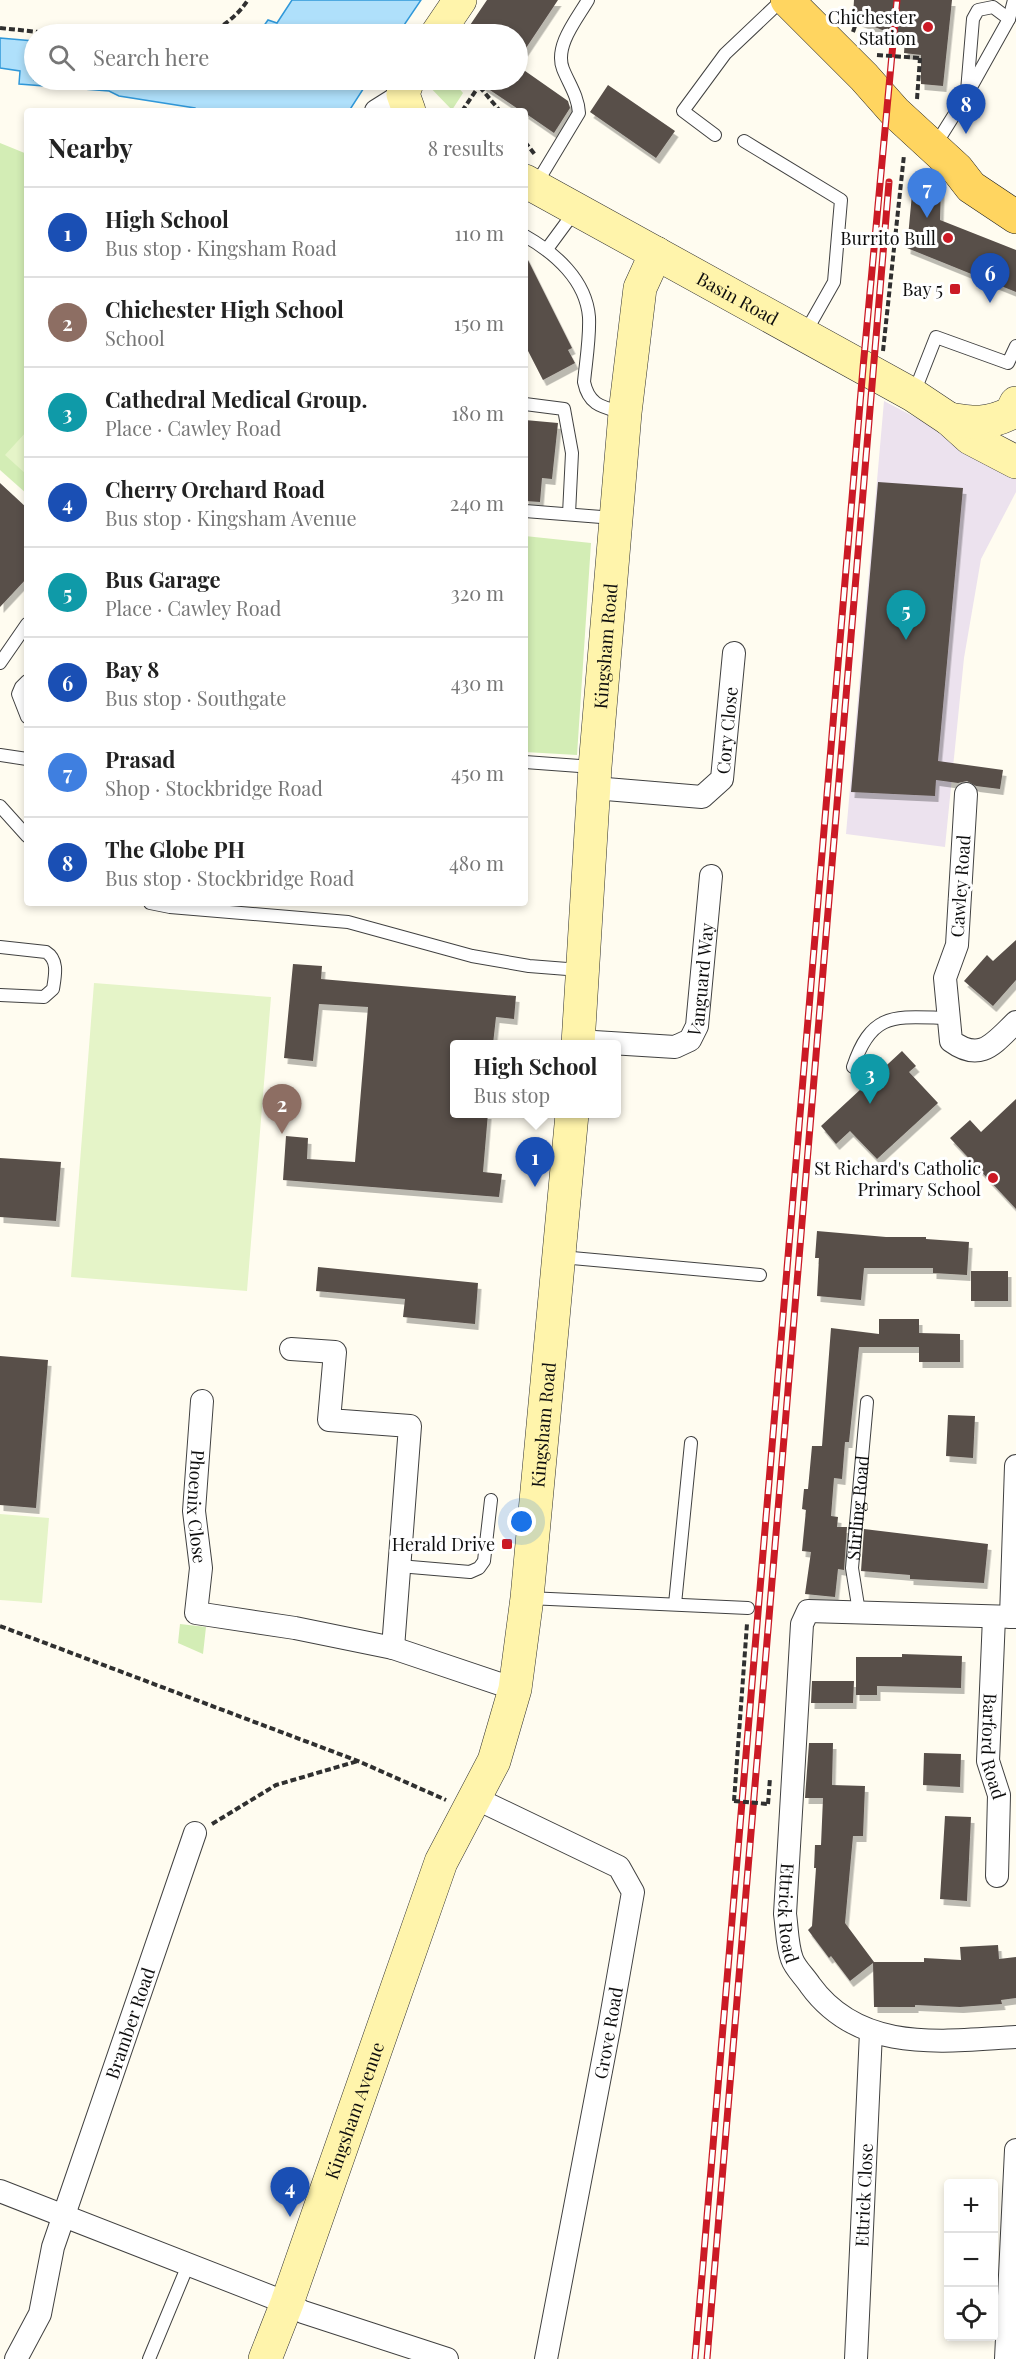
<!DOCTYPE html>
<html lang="en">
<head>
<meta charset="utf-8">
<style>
	body { margin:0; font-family:"Playfair Display",serif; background:#f2f2f2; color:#222 }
	.controls { position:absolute; right:18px; bottom:18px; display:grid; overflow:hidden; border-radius:6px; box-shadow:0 3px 9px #0003 }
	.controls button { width:54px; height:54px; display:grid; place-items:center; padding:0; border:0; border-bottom:2px solid #e0e0e0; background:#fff; color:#222; font:30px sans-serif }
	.you { position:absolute; left:522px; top:1522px; width:21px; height:21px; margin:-15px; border:4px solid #fff; border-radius:50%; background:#1a73e8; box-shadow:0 0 0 9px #1a73e833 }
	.badge { display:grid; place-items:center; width:39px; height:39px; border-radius:50%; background:#b45309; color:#fff; font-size:20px; font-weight:700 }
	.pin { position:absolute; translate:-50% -50px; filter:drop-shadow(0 2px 3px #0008) }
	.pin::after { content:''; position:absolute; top:32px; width:21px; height:18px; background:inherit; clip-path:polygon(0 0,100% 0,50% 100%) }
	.popup { position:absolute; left:450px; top:1040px; width:171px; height:78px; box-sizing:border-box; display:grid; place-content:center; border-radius:6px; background:#fff; filter:drop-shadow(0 2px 4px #0005); font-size:20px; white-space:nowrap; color:#767676 }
	.popup b { font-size:22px; color:#222 }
	.popup::after { content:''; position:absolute; left:50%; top:100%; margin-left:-12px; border:12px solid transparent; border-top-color:#fff }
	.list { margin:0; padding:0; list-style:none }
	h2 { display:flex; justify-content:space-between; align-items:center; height:78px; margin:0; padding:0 24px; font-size:26px }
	h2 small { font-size:20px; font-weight:400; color:#767676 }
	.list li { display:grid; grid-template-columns:39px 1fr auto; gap:18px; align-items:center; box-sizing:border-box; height:90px; padding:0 24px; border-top:2px solid #e0e0e0 }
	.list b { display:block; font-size:22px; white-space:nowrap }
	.list p { margin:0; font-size:20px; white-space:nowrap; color:#767676 }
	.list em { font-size:20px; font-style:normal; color:#767676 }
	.icon { flex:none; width:33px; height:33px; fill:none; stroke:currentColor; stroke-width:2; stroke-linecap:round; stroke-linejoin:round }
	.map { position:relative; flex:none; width:1016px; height:2359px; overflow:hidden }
	.search { position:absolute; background:#fff; box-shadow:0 3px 9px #0003; left:24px; top:24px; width:504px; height:66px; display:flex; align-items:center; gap:15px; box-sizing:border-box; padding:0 21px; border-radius:33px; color:#767676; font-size:22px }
	.panel { position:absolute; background:#fff; box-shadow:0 3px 9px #0003; left:24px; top:108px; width:504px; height:798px; border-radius:6px }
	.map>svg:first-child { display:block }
	.industrial { fill:#ece2ee }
	.green { fill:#d3edb5 }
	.pitch { fill:#e5f4c8 }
	.water { fill:#afe0fb; stroke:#3098d9; stroke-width:1.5 }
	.building { fill:#584f4a; filter:url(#shadow) }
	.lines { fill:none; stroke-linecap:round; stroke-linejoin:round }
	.lane-casing { stroke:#414141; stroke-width:14 }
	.street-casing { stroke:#414141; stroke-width:24 }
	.secondary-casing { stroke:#303030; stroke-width:34 }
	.primary-casing { stroke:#1f1f1f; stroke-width:34 }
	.path { stroke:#303030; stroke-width:4; stroke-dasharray:6 3; stroke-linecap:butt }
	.lane { stroke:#fff; stroke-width:12 }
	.street { stroke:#fff; stroke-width:22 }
	.secondary { stroke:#fff4ab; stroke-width:33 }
	.primary { stroke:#ffd560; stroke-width:33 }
	.rail-casing { stroke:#cb1a25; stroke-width:7 }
	.rail { stroke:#fff; stroke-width:4.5; stroke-dasharray:14; stroke-linecap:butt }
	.path-bridge { stroke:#303030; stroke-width:4; stroke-dasharray:6 3; stroke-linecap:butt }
	.poi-dot { fill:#cb1a25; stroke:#fff; stroke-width:2 }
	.labels { text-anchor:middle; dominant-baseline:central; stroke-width:6; stroke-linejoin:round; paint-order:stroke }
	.poi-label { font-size:18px; fill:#0e0e0e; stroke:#fff; text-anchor:end }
	.street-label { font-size:18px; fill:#0e0e0e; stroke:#fff }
</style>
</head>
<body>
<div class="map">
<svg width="1016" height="2359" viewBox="0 0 1016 2359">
	<defs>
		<filter id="shadow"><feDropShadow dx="3.5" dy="6" stdDeviation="0" flood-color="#0004"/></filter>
	</defs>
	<rect width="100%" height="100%" fill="#fffcf0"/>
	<!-- industrial -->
	<path class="industrial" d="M884,401L1016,470V492L981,559L964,658L945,847L846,834Z"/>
	<!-- green -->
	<path class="green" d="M423,80H452L463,93L452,110Z
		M0,143L27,154V494L0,470Z
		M525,536L591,543L577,755L525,752Z
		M180,1624L206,1627L203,1654L178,1643Z"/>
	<!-- pitch -->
	<path class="pitch" d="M27,431V475L5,455Z
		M94,983L271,997L247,1291L71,1277Z
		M0,1514L49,1518L42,1603L0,1600Z"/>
	<!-- water -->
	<path class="water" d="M292,0H421L398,34H258L268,20L277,23Z
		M0,38L34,41V80H369L349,111H197L195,108L119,96L109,91L19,84L20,71L0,68Z"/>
	<!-- building -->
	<path class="building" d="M487,0H558L518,60V34H464Z
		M854,0H952L943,86L921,84V55L904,53L905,39L857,20L853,16Z
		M518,66L568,101L570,108L554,133L525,113V111H521L475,80H518Z
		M608,85L675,131L656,158L590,112Z
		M913,183L941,186L940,220L1016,250V292L907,248Z
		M525,254L572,348L568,350L575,363L543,380L525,345Z
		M525,420L558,423L552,479L542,478L540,502L525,501Z
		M878,482L963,488L938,761L1003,770L1000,789L976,786L967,781L958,783L936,780L935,796L851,792Z
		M0,483L27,508V578L0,607Z
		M1016,940V980L993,1006L964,981L987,955L993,961Z
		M293,964L322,966L321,979L516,996L514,1019L496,1017L493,1044H454V1113H488L483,1172L502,1174L499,1197L283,1180L286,1136L308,1138L307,1159L355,1162L368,1007L319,1004L313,1061L284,1058Z
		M902,1051L916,1066L909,1072L938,1103L877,1159L850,1131L836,1144L821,1126Z
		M1016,1099V1209L950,1138L970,1120L981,1132Z
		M0,1158L61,1162L56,1221L0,1217Z
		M817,1231L886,1237H926V1239L969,1242L967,1275L933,1273V1268H864L861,1300L817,1296L819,1258H815Z
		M318,1267L478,1283L475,1324L403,1317L405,1299L316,1291Z
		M971,1271H1008V1301H971Z
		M879,1319H919V1333L960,1334V1362H919V1347H859L849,1442H845L842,1479L834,1478L831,1516L838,1517L837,1527H847L844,1570L838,1569L835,1597L805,1594L811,1552L802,1551L806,1510L802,1509L804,1489H808L812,1446H822L831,1328L879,1334Z
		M0,1356L48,1360L36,1508L0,1505Z
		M948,1415L975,1416L973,1458L946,1456Z
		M864,1529L988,1544L984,1583L910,1579V1575L861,1571Z
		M902,1654L962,1656L961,1688L877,1686V1695H856V1657H902Z
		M812,1681H854L853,1703H811Z
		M809,1743H833L832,1785L865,1786L863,1836H853L845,1923L874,1962H924V1958L961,1960L960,1947L998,1945L999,1959L1016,1957V1998L1001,2000L1002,2004L960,2007L915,2005V2007H874L873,1963L850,1981L831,1956L829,1958L808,1930L812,1926L816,1868H814L815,1845H821L823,1798H805Z
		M924,1753L961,1754L960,1787L923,1785Z
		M945,1816L971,1817L967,1901L940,1899Z"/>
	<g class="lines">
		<defs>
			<g id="lane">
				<path d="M967,91L973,19L978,10L993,7L1009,19"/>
				<path d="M715,135L683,111L725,54L782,0"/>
				<path d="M744,141L841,200L834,282L804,335"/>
				<path d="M934,147L966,96L1009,19L1014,0"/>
				<path d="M535,186L579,113C578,96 569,84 563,69C554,46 577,19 588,0"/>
				<path d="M525,236C555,253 586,280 589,317C590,338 586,361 584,382C589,406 603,407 624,413"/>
				<path d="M547,249L575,211"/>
				<path d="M914,393L936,337L1008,363L1016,346"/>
				<path d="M525,404L564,409L572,453L569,514"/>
				<path d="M525,511L614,518"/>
				<path d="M0,663L27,624"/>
				<path d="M27,681L21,687L18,694L27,717"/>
				<path d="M0,755L27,759"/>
				<path d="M525,762L593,767"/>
				<path d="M0,806L27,836"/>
				<path d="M150,903L170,907L348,922L472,956L529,966L580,970"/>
				<path d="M0,947L46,952C59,960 55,976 53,989L44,997L0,995"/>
				<path d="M853,1067C872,1010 896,1017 948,1018"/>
				<path d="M561,1257L760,1275"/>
				<path d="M399,1566L470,1572L479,1568L484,1561L491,1500"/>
				<path d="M528,1598L748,1608"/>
				<path d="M675,1604L691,1443"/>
				<path id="s1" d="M859,1612L852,1568L867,1402"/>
				<path d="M149,2359L188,2265"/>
			</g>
			<g id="street">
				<path d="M376,111L403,94"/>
				<path id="s2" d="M594,788L702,797L722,779L734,653"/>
				<path d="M966,794L957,945L945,978L951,1041C981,1063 994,1043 1016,1022"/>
				<path id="s3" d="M578,1041L675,1047L690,1040L697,1026L711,876"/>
				<path d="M291,1349L335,1352L329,1420L410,1426L393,1648"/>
				<path id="s4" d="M202,1401L194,1511L201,1568L196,1613L295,1628L393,1648L515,1689"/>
				<path id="s5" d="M994,1617L988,1761L999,1795L997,1876"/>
				<path d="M1011,1617L1016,1466"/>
				<path id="s6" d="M1016,1617L808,1611L802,1624L785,1914C787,1927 787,1946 792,1959C795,1968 805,1977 810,1985C860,2054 942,2041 1016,2037"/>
				<path d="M475,1798L619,1867L633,1892L609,2029L546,2359"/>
				<path d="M0,2191L287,2303L303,2312L447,2359"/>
				<path id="s7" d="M16,2359L40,2314L53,2247L195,1833"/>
				<path id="s8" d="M856,2359L871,2032"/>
				<path d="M1006,2359L1016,2150"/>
			</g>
			<g id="secondary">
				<path d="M437,34L460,0"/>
				<path d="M408,80L403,94L409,111"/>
				<path id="s9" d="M525,181L913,395L949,419L970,438L1016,462"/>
				<path d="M949,419C974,423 987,425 1011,413L1016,403"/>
				<path id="s10" d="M578,1044L595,767L625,413L640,288L656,253"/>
				<path id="s11" d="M265,2359L287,2303L441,1862L494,1761L515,1689L527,1598L572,1114"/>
			</g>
			<path id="primary" d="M787,0L864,77L895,112L957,169L971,187L1016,217"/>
		</defs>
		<!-- lane casing -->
		<use href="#lane" class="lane-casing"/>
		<!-- street casing -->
		<use href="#street" class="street-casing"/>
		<!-- secondary casing -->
		<use href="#secondary" class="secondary-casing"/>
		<!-- primary casing -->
		<use href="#primary" class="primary-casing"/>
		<!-- path -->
		<path class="path" d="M0,28L58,34
			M853,32L857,20
			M208,34C224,26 238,15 248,0
			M474,80L500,111
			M917,99L920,58
			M462,111L479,86
			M525,142L536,156
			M883,351L904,155
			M0,1626L358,1761L446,1800
			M734,1801L747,1624
			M768,1804L770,1778
			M212,1824L276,1785L358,1761"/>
		<!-- lane -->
		<use href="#lane" class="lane"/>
		<!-- street -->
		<use href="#street" class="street"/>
		<!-- secondary -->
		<use href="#secondary" class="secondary"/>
		<!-- primary -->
		<use href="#primary" class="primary"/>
		<defs>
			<path id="rail" d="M695,2359L863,368L897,0
				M707,2359L889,182"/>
		</defs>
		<!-- rail casing -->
		<use href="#rail" class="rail-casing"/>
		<!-- rail -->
		<use href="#rail" class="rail"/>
		<!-- path-bridge -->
		<path class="path-bridge" d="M877,55L920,58
			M734,1801L768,1804"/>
	</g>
	<!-- markers -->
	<g class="poi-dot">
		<circle cx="928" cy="27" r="6"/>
		<circle cx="948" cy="238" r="6"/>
		<rect x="949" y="283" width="12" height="12" rx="3"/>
		<circle cx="993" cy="1178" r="6"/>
		<rect x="501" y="1538" width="12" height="12" rx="3"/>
	</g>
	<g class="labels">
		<!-- poi labels -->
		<g class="poi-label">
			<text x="916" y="17">Chichester<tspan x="916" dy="21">Station</tspan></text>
			<text x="936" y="238">Burrito Bull</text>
			<text x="943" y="289">Bay 5</text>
			<text x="981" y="1168">St Richard's Catholic<tspan x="981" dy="21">Primary School</tspan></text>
			<text x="495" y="1544">Herald Drive</text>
		</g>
		<!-- street labels -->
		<g class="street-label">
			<text stroke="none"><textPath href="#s9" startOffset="243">Basin Road</textPath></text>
			<text stroke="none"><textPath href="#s10" startOffset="399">Kingsham Road</textPath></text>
			<text stroke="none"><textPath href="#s2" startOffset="184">Cory Close</textPath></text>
			<text transform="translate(960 886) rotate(-86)">Cawley Road</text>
			<text stroke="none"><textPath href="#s3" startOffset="176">Vanguard Way</textPath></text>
			<text stroke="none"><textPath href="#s11" startOffset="982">Kingsham Road</textPath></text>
			<text stroke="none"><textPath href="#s4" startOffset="106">Phoenix Close</textPath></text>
			<text stroke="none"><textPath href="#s1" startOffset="105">Stirling Road</textPath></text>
			<text stroke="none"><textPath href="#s5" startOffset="130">Barford Road</textPath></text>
			<text stroke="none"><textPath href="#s6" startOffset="512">Ettrick Road</textPath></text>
			<text stroke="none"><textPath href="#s7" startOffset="356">Bramber Road</textPath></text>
			<text transform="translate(608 2033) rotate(-80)">Grove Road</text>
			<text stroke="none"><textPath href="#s11" startOffset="264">Kingsham Avenue</textPath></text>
			<text stroke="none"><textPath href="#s8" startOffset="164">Ettrick Close</textPath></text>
		</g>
	</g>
</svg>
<div class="controls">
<button>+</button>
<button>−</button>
<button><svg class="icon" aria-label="locate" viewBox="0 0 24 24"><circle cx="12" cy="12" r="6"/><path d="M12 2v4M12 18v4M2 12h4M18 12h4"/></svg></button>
</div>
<div class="you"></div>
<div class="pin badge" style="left:535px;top:1187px;background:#1a4fb4">1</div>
<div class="popup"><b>High School</b>Bus stop</div>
<div class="pin badge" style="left:282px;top:1134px;background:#8d6e63">2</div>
<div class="pin badge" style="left:870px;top:1104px;background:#0f9aa8">3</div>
<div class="pin badge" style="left:290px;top:2217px;background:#1a4fb4">4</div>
<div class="pin badge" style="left:906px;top:640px;background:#0f9aa8">5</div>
<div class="pin badge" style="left:990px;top:303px;background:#1a4fb4">6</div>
<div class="pin badge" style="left:927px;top:218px;background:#3f7fe0">7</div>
<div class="pin badge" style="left:966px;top:134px;background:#1a4fb4">8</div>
<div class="search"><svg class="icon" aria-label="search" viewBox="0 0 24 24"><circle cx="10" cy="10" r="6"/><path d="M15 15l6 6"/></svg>Search here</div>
<section class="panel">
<h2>Nearby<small>8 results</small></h2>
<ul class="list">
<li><span class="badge" style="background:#1a4fb4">1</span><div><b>High School</b><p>Bus stop · Kingsham Road</p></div><em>110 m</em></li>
<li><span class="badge" style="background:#8d6e63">2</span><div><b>Chichester High School</b><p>School</p></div><em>150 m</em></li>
<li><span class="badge" style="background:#0f9aa8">3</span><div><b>Cathedral Medical Group.</b><p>Place · Cawley Road</p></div><em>180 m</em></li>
<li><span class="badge" style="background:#1a4fb4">4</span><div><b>Cherry Orchard Road</b><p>Bus stop · Kingsham Avenue</p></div><em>240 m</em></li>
<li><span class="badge" style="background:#0f9aa8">5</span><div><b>Bus Garage</b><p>Place · Cawley Road</p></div><em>320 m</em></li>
<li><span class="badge" style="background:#1a4fb4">6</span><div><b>Bay 8</b><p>Bus stop · Southgate</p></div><em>430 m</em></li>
<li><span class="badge" style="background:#3f7fe0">7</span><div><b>Prasad</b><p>Shop · Stockbridge Road</p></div><em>450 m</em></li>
<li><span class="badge" style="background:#1a4fb4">8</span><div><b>The Globe PH</b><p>Bus stop · Stockbridge Road</p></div><em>480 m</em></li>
</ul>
</section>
</div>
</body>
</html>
